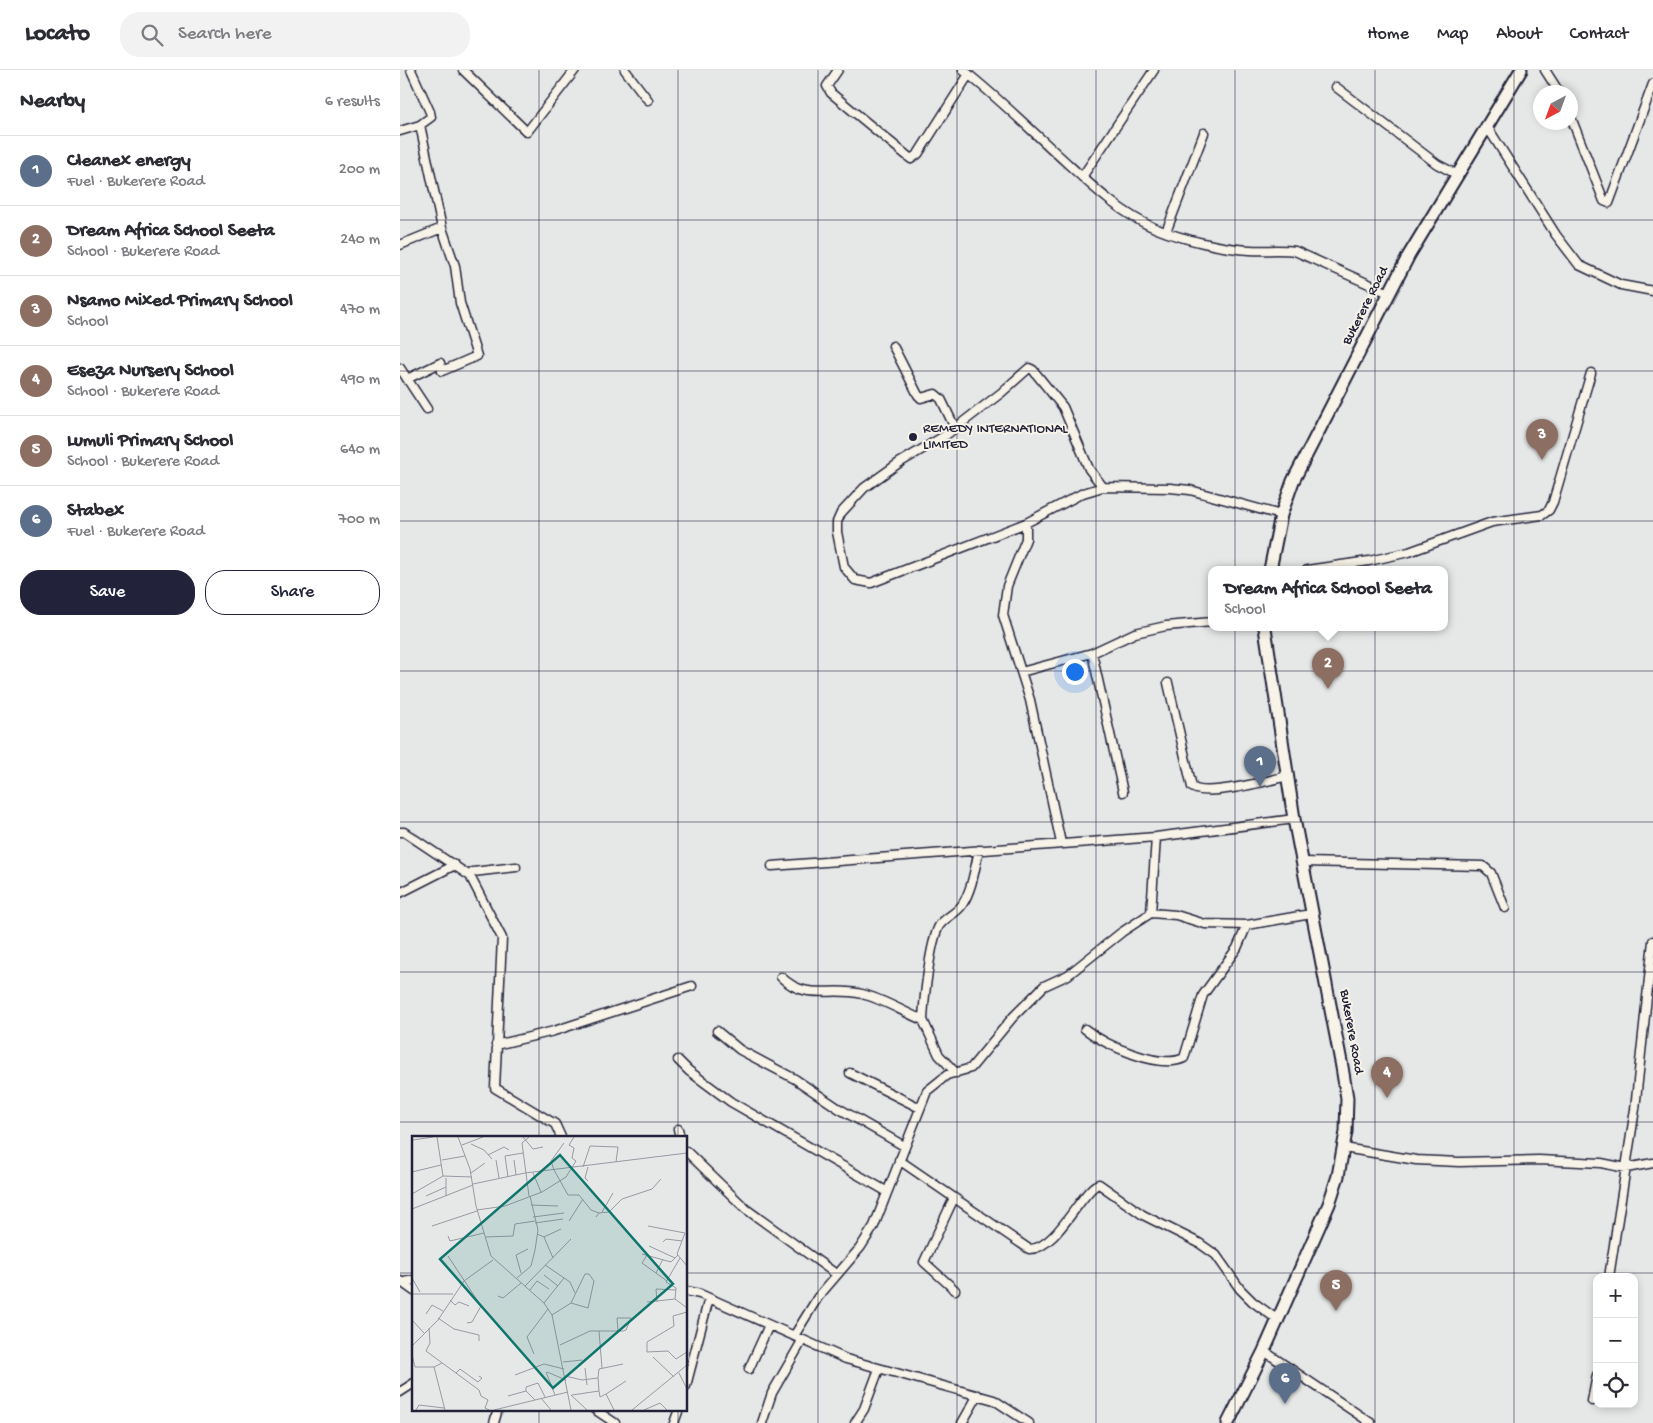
<!DOCTYPE html>
<html lang="en">
<head>
<meta charset="utf-8">
<style>
	body { margin:0; font-family:"Gochi Hand",sans-serif; background:#f2f2f3; color:#2b2b33 }
	.controls { position:absolute; right:15px; bottom:15px; display:grid; overflow:hidden; border-radius:10px; box-shadow:0 2px 8px #0003 }
	.controls button { width:45px; height:45px; display:grid; place-items:center; padding:0; border:0; border-bottom:1px solid #e1e1e2; background:#fff; color:#2b2b33; font:25px sans-serif }
	.compass { position:absolute; left:1133px; top:15px; width:45px; height:45px; border-radius:50%; background:#fff; box-shadow:0 2px 8px #0003; rotate:221deg }
	.you { position:absolute; left:674px; top:601px; width:18px; height:18px; margin:-12px; border:4px solid #fff; border-radius:50%; background:#1a73e8; box-shadow:0 0 0 8px #1a73e833 }
	.badge { display:grid; place-items:center; width:32px; height:32px; border-radius:50%; background:#22223b; color:#fff; font-size:16px; font-weight:700 }
	.pin { position:absolute; translate:-50% -41px; filter:drop-shadow(0 1px 2px #0008) }
	.pin::after { content:''; position:absolute; top:26px; width:18px; height:15px; background:inherit; clip-path:polygon(0 0,100% 0,50% 100%) }
	.popup { position:absolute; left:808px; top:496px; width:240px; height:65px; box-sizing:border-box; display:grid; place-content:center; border-radius:10px; background:#fff; filter:drop-shadow(0 1px 4px #0005); font-size:16px; white-space:nowrap; color:#7c7c81 }
	.popup b { font-size:19px; color:#2b2b33 }
	.popup::after { content:''; position:absolute; left:50%; top:100%; margin-left:-10px; border:10px solid transparent; border-top-color:#fff }
	.list { margin:0; padding:0; list-style:none }
	h2 { display:flex; justify-content:space-between; align-items:center; height:65px; margin:0; padding:0 20px; font-size:21px }
	h2 small { font-size:16px; font-weight:400; color:#7c7c81 }
	.list li { display:grid; grid-template-columns:32px 1fr auto; gap:15px; align-items:center; box-sizing:border-box; height:70px; padding:0 20px; border-top:1px solid #e1e1e2 }
	.list b { display:block; font-size:19px; white-space:nowrap }
	.list p { margin:0; font-size:16px; white-space:nowrap; color:#7c7c81 }
	.list em { font-size:16px; font-style:normal; color:#7c7c81 }
	.actions { display:flex; gap:10px; padding:15px 20px }
	.actions a { flex:1; padding:11px 0; border:1px solid #22223b; border-radius:20px; text-align:center; font-size:18px; color:#22223b }
	.actions .main { background:#22223b; color:#fff }
	.icon { flex:none; width:28px; height:28px; fill:none; stroke:currentColor; stroke-width:2; stroke-linecap:round; stroke-linejoin:round }
	.map { position:relative; flex:none; width:1253px; height:1353px; overflow:hidden }
	header { display:flex; align-items:center; gap:30px; box-sizing:border-box; height:70px; padding:0 25px; background:#fff; border-bottom:1px solid #e1e1e2 }
	header strong { font-size:24px }
	nav { display:flex; gap:28px; margin-inline-start:auto; font-size:18px }
	.search { width:350px; height:45px; background:#f2f2f3; display:flex; align-items:center; gap:12px; box-sizing:border-box; padding:0 18px; border-radius:20px; color:#7c7c81; font-size:19px }
	main { display:flex }
	aside { flex:1; background:#fff }
	.map>svg:first-child { display:block }
	.lines { fill:none; stroke-linecap:round; stroke-linejoin:round }
	.minor-casing { stroke:#22223b; stroke-width:11 }
	.secondary-casing { stroke:#22223b; stroke-width:15 }
	.minor { stroke:#f7f3e8; stroke-width:8 }
	.secondary { stroke:#f7f3e8; stroke-width:11 }
	.grid { fill:none; stroke:#22223b; stroke-width:1; stroke-opacity:0.55 }
	.poi-dot { fill:#22223b; stroke:#f7f3e8; stroke-width:2 }
	.labels { text-anchor:middle; dominant-baseline:central; stroke-width:4; stroke-linejoin:round; paint-order:stroke }
	.street-label { font-size:14px; fill:#22223b; stroke:#f7f3e8 }
	.poi-label { font-size:14px; fill:#22223b; stroke:#f7f3e8; text-anchor:start }
	.inset-road { fill:none; stroke:#9899a3; stroke-width:1 }
	.view { fill:#0f766e; fill-opacity:0.15; stroke:#0f766e; stroke-width:2.5 }
	.inset-edge { fill:none; stroke:#22223b; stroke-width:2.5 }
</style>
</head>
<body>
<header>
<strong>Locato</strong>
<div class="search"><svg class="icon" aria-label="search" viewBox="0 0 24 24"><circle cx="10" cy="10" r="6"/><path d="M15 15l6 6"/></svg>Search here</div>
<nav><a>Home</a><a>Map</a><a>About</a><a>Contact</a></nav>
</header>
<main>
<aside>
<h2>Nearby<small>6 results</small></h2>
<ul class="list">
<li><span class="badge" style="background:#5c6f8a">1</span><div><b>Cleanex energy</b><p>Fuel · Bukerere Road</p></div><em>200 m</em></li>
<li><span class="badge" style="background:#8d6e63">2</span><div><b>Dream Africa School Seeta</b><p>School · Bukerere Road</p></div><em>240 m</em></li>
<li><span class="badge" style="background:#8d6e63">3</span><div><b>Nsamo Mixed Primary School</b><p>School</p></div><em>470 m</em></li>
<li><span class="badge" style="background:#8d6e63">4</span><div><b>Eseza Nursery School</b><p>School · Bukerere Road</p></div><em>490 m</em></li>
<li><span class="badge" style="background:#8d6e63">5</span><div><b>Lumuli Primary School</b><p>School · Bukerere Road</p></div><em>640 m</em></li>
<li><span class="badge" style="background:#5c6f8a">6</span><div><b>Stabex</b><p>Fuel · Bukerere Road</p></div><em>700 m</em></li>
</ul>
<div class="actions"><a class="main">Save</a><a>Share</a></div>
</aside>
<div class="map">
<svg width="1253" height="1353" viewBox="0 0 1253 1353">
	<rect width="100%" height="100%" fill="#e6e8e8"/>
	<filter id="ink" filterUnits="userSpaceOnUse"><feTurbulence type="fractalNoise" baseFrequency=".02" numOctaves="2"/><feDisplacementMap in="SourceGraphic" scale="10" xChannelSelector="R" yChannelSelector="G"/><feConvolveMatrix kernelMatrix="1 2 1 2 8 2 1 2 1" color-interpolation-filters="sRGB"/></filter>
	<g filter="url(#ink)">
		<g class="lines">
			<defs>
				<path id="minor" d="M63,0L127,62L175,0
					M225,0L248,30
					M438,0L427,16L431,23L511,89L518,84L569,4
					M563,0C600,29 634,63 668,94C695,119 723,145 757,159C782,169 823,179 850,180C865,181 880,179 895,181L989,223
					M1145,0L1159,22
					M936,17L1037,94L1056,104
					M1170,45L1204,131L1209,133L1253,14
					M1086,55L1156,165L1179,195L1221,215L1253,221
					M0,61L20,55L31,47L30,42L11,0
					M682,107L754,0
					M766,162L804,63
					M0,175L42,158
					M493,276L518,325L521,328L535,324L541,329L555,358
					M0,298L27,339
					M7,309L40,293L42,301L77,286L60,233L55,196L42,158L20,55
					M703,417L689,399L663,337L633,300L629,298L601,323L546,365L499,393L464,418L441,443L437,452V462L444,497L455,510L471,513L626,453L683,423L703,417L770,418L790,420L881,445
					M626,453V469L607,516L603,545L630,630L661,773
					M907,500L969,491L1009,482L1092,452L1142,445L1149,440L1153,432L1191,303
					M692,583L723,722
					M621,602L692,583L735,563L766,556L812,552
					M768,613L792,717C806,728 870,710 888,706
					M0,762H4L70,806
					M903,792L1083,796L1091,803L1105,838
					M372,796L756,767L894,749
					M116,797L73,802L70,806L102,868L95,1018L155,1054L161,1067
					M0,823L55,795
					M751,843L756,767
					M381,907C407,932 430,916 462,924C483,929 503,942 523,950L539,985L556,1003
					M523,950C524,929 530,873 539,856C545,847 556,844 562,835C572,820 575,798 579,780
					M685,959C705,975 760,1000 784,988L803,925L837,878L847,855
					M317,961L340,980L395,1009L438,1038L504,1076
					M96,975L154,961L292,916
					M278,990L289,1001L331,1032L486,1121
					M450,1003L520,1038
					M278,1059L280,1067
					M944,1078L1016,1090L1059,1092L1139,1090L1201,1093L1226,1098L1253,1093
					M286,1081L346,1139L436,1204
					M499,1090L629,1179C657,1180 684,1116 699,1114L743,1145L799,1173L816,1185L840,1219L853,1232L878,1250
					M554,1128L524,1192L555,1220
					M1209,1207L1235,1039L1253,871
					M0,1211L14,1221
					M0,1213L14,1210
					M286,1221L300,1224L446,1289L594,1330L629,1353
					M394,1266L418,1227L460,1178L474,1156L527,1021L547,1005L571,998L613,947L644,916L668,905L722,862L751,843L776,845L805,854L847,855L911,844
					M864,1281L971,1353
					M349,1299L369,1255
					M286,1316L309,1228
					M0,1322L14,1313
					M1192,1331L1197,1305
					M194,1339L215,1353
					M94,1353L98,1339
					M274,1353L279,1339
					M362,1353L372,1323L402,1271
					M455,1353L464,1339L479,1299
					M562,1353L578,1325"/>
				<path id="secondary" d="M870,500L881,445L893,411L1009,185L1121,0
					M828,1353L864,1281L929,1134L938,1106L946,1062L947,1028L942,997L894,749L865,558"/>
			</defs>
			<!-- minor casing -->
			<use href="#minor" class="minor-casing"/>
			<!-- secondary casing -->
			<use href="#secondary" class="secondary-casing"/>
			<!-- minor -->
			<use href="#minor" class="minor"/>
			<!-- secondary -->
			<use href="#secondary" class="secondary"/>
		</g>
	</g>
	<!-- grid -->
	<path class="grid" d="M139,0V1067M278,0V1067M418,0V1353M557,0V1353M696,0V1353M835,0V1353M975,0V1353M1114,0V1353M0,150H1253M0,301H1253M0,451H1253M0,601H1253M0,752H1253M0,902H1253M0,1052H1253M0,1203H14M286,1203H1253M139,1339V1353M278,1339V1353"/>
	<!-- markers -->
	<circle class="poi-dot" cx="513" cy="367" r="5"/>
	<g class="labels">
		<!-- street labels -->
		<g class="street-label">
			<text transform="translate(966 236) rotate(-63)">Bukerere Road</text>
			<text transform="translate(951 962) rotate(80)">Bukerere Road</text>
		</g>
		<!-- poi labels -->
		<g class="poi-label">
			<text x="523" y="359">REMEDY INTERNATIONAL<tspan x="523" dy="16">LIMITED</tspan></text>
		</g>
	</g>
	<!-- overview -->
	<g transform="translate(12 1066)">
		<rect width="275" height="275" fill="#e6e8e8"/>
		<path class="inset-road" d="M25,1L31,40M46,1L58,33L64,70L79,120L132,167L140,179L159,274M111,1L121,13L131,11M1,4L21,1M152,7L139,25L142,34L156,59H167L179,74L187,77L184,81M59,8L72,14L80,23M50,9L71,1M76,19L92,11L97,14M30,24L53,20M84,24L87,42M102,24L104,39M171,31L178,10L206,11L204,26M176,31L173,42L176,45M0,36L29,29M59,37L73,27M121,37L129,56M96,41L93,20L111,17M61,48L113,37L275,17M0,58L31,40L60,41M14,60L34,51M34,60V42M117,60L110,7L117,1M119,69L146,70M0,73L61,49M65,74L93,70L130,56L154,41L164,25L160,22L162,12L157,9L162,1M190,76L201,57M187,77L197,76L210,63L240,53L249,43M121,81L152,77M157,85L171,63M123,87L151,83M20,90L65,75M236,90L273,97L265,118L275,130M125,98L132,101L149,93M36,100L38,105L72,97M74,101L101,100L103,88L123,85M132,101L141,122M251,106L254,103L270,105M237,110L263,122M230,118L259,126L266,119M235,119L230,127L255,145M36,120L69,170L60,186L55,187M268,122L254,146L264,152L263,163L275,172M133,129L158,146L163,157M109,137L104,119L116,113M244,137L251,123M132,139L146,150M0,142L8,156M105,142L119,130L123,114L126,94L118,60M113,150L159,103M118,154L125,145L137,153M0,158H41M86,160L91,162L109,147M38,164L43,169L47,166L57,170M235,166L263,163M245,166L244,153L264,154M132,167L152,142M275,176L261,180L262,190L235,206V216L256,215L264,223L275,216M14,178L20,169L31,175M140,179L159,167L173,138H177L182,145L176,172L159,167M26,182L42,193L67,199V205M0,184L12,197M17,192L18,207L14,215L67,254L69,260L76,264L73,272L77,274M187,195L190,232M148,209L178,195H211L214,194L219,182H205L206,195M0,210L26,184L52,145L81,124M122,218L115,201L136,173M0,219L3,231H22L30,227M241,221L262,241M151,226L170,224M22,231L33,274M173,232L175,249M134,236L143,259M135,236L154,244M44,237L48,233L66,246L70,242L67,240M267,237L275,253M103,239L132,228L152,233M153,240L170,244L186,242L187,255M186,242L187,233L211,228M114,255V251L126,247L133,261M194,258L214,245M159,259L175,274M160,259L187,255L188,261L194,258L202,274M96,260L114,255L123,264M129,262L139,274M4,274L7,269L32,272M82,274L156,256M220,274L275,229M232,274L248,267L255,274"/>
		<path class="view" d="M148,19L261,148L141,252L28,123Z"/>
		<rect width="275" height="275" class="inset-edge"/>
	</g>
</svg>
<div class="controls">
<button>+</button>
<button>−</button>
<button><svg class="icon" aria-label="locate" viewBox="0 0 24 24"><circle cx="12" cy="12" r="6"/><path d="M12 2v4M12 18v4M2 12h4M18 12h4"/></svg></button>
</div>
<svg class="compass" viewBox="-18 -18 36 36"><path d="M0-13l5 13h-10z" fill="#e53935"/><path d="M0 13l5-13h-10z" fill="#7c7c81"/></svg>
<div class="you"></div>
<div class="pin badge" style="left:860px;top:717px;background:#5c6f8a">1</div>
<div class="pin badge" style="left:928px;top:619px;background:#8d6e63">2</div>
<div class="popup"><b>Dream Africa School Seeta</b>School</div>
<div class="pin badge" style="left:1142px;top:390px;background:#8d6e63">3</div>
<div class="pin badge" style="left:987px;top:1028px;background:#8d6e63">4</div>
<div class="pin badge" style="left:936px;top:1241px;background:#8d6e63">5</div>
<div class="pin badge" style="left:885px;top:1334px;background:#5c6f8a">6</div>
</div>
</main>
</body>
</html>
